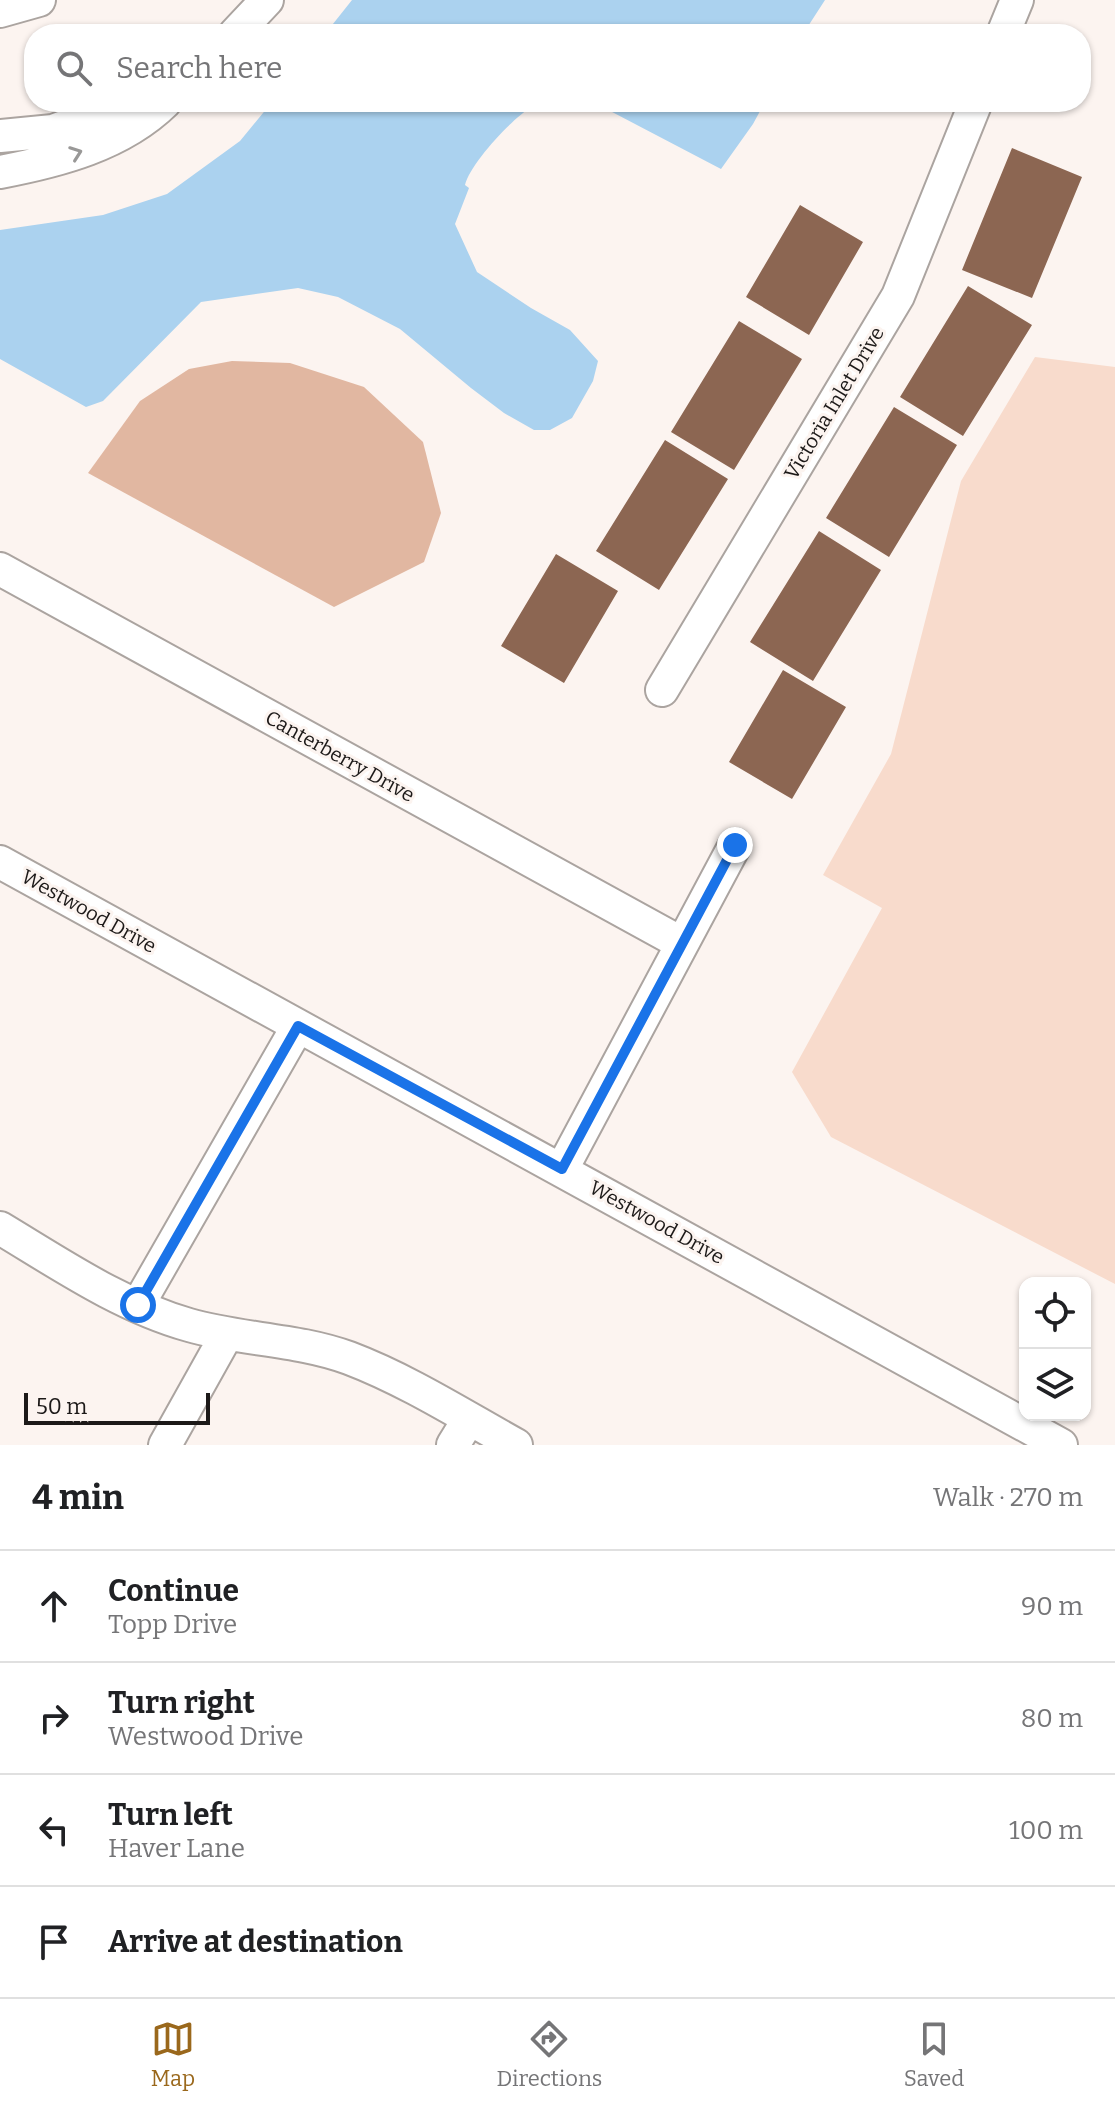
<!DOCTYPE html>
<html lang="en">
<head>
<meta charset="utf-8">
<style>
	body { margin:0; font-family:Bitter,serif; background:#f6f6f6; color:#202124 }
	.controls { position:absolute; right:24px; bottom:24px; display:grid; overflow:hidden; border-radius:16px; box-shadow:0 2px 6px #0004 }
	.controls button { width:72px; height:72px; display:grid; place-items:center; padding:0; border:0; border-bottom:2px solid #e0e0e0; background:#fff; color:#202124; font:40px sans-serif }
	.scale { position:absolute; left:24px; bottom:20px; width:186px; box-sizing:border-box; padding-left:8px; border:4px solid #1c1918; border-top:0; font-size:22px; line-height:28px; white-space:nowrap; color:#1c1918; -webkit-text-stroke:6px #fcf4f0; paint-order:stroke }
	.stop { position:absolute; width:24px; height:24px; margin:-18px; border:6px solid #1a73e8; border-radius:50%; background:#fff }
	.stop.end { background:#1a73e8; border-color:#fff; box-shadow:0 2px 8px #0008 }
	.list { margin:0; padding:0; list-style:none }
	h2 { display:flex; justify-content:space-between; align-items:center; height:104px; margin:0; padding:0 32px; font-size:34px }
	h2 small { font-size:26px; font-weight:400; color:#757577 }
	.list li { display:grid; grid-template-columns:52px 1fr auto; gap:24px; align-items:center; box-sizing:border-box; height:112px; padding:0 32px; border-top:2px solid #e0e0e0 }
	.list b { display:block; font-size:30px; white-space:nowrap }
	.list p { margin:0; font-size:26px; white-space:nowrap; color:#757577 }
	.list em { font-size:26px; font-style:normal; color:#757577 }
	.icon { flex:none; width:44px; height:44px; fill:none; stroke:currentColor; stroke-width:2; stroke-linecap:round; stroke-linejoin:round }
	.map { position:relative; flex:none; width:1115px; height:1445px; overflow:hidden }
	.search { position:absolute; background:#fff; box-shadow:0 2px 6px #0004; left:24px; right:24px; top:24px; height:88px; display:flex; align-items:center; gap:20px; box-sizing:border-box; padding:0 28px; border-radius:32px; color:#757577; font-size:30px }
	.sheet { height:552px; background:#fff }
	nav { display:flex; justify-content:space-around; align-items:center; box-sizing:border-box; height:112px; border-top:2px solid #e0e0e0; background:#fff; font-size:22px; color:#757577 }
	nav a { display:grid; justify-items:center; gap:4px }
	nav .on { color:#9a681c }
	.map>svg:first-child { display:block }
	.green { fill:#f8dbcc }
	.forest { fill:#e1b7a1 }
	.water { fill:#abd2ef }
	.building { fill:#8c6652 }
	.lines { fill:none; stroke-linecap:round; stroke-linejoin:round }
	.minor-casing { stroke:#aba4a0; stroke-width:36 }
	.minor { stroke:#fff; stroke-width:32 }
	.oneway { stroke:#999897 }
	.route { stroke:#1a73e8; stroke-width:10 }
	.labels { text-anchor:middle; dominant-baseline:central; stroke-width:6; stroke-linejoin:round; paint-order:stroke }
	.street-label { font-size:20px; fill:#1c1918; stroke:#fcf4f0 }
</style>
</head>
<body>
<div class="map">
<svg width="1115" height="1445" viewBox="0 0 1115 1445">
	<rect width="100%" height="100%" fill="#fcf4f0"/>
	<!-- green -->
	<path class="green" d="M1035,357L1115,367V1284L831,1137L792,1072L882,908L823,875L891,754L961,481Z"/>
	<!-- forest -->
	<path class="forest" d="M232,361L290,363L364,387L423,442L441,513L424,562L334,607L88,473L140,401L189,369Z"/>
	<!-- water -->
	<path class="water" d="M352,0H825L803,34H325Z
		M272,102H557C550,103 538,103 532,107C512,118 470,164 465,185L469,188L455,224L477,272L531,308L570,330L598,361L593,381L572,418L550,430H534L504,413L471,388L400,329L338,297L298,288L201,302L103,401L86,407L0,359V230L103,215L167,194L240,141Z
		M593,102H765L753,124L721,169Z"/>
	<!-- building -->
	<path class="building" d="M1012,148L1082,177L1032,298L962,270Z
		M800,205L863,242L809,335L746,297Z
		M968,286L1032,325L963,436L900,397Z
		M739,321L802,359L734,470L671,432Z
		M894,407L957,445L889,557L826,518Z
		M665,440L728,479L659,590L596,551Z
		M819,531L881,570L813,681L750,642Z
		M556,554L618,591L564,683L501,646Z
		M783,670L846,707L792,799L729,762Z"/>
	<g class="lines">
		<defs>
			<path id="minor" d="M0,11L39,0
				M235,34L267,0
				M1003,34L1017,0
				M0,136L53,131L130,102
				M0,172C58,161 121,145 165,102
				M0,569L681,943
				M662,690L898,296L976,102
				M0,862L1061,1445
				M562,1169L735,845
				M0,1228C60,1264 121,1306 189,1325C241,1340 297,1339 349,1358C407,1380 462,1415 516,1445
				M138,1305L298,1026
				M165,1445L227,1334
				M453,1445L469,1419"/>
		</defs>
		<!-- minor casing -->
		<use href="#minor" class="minor-casing"/>
		<!-- minor -->
		<use href="#minor" class="minor"/>
	</g>
	<!-- one-way arrows -->
	<defs><path id="oneway-chevron" d="M-2-3.5L2.5 0L-2 3.5" fill="none" stroke-width="1.6" stroke-linecap="round" stroke-linejoin="round" transform="scale(2)"/></defs>
	<use class="oneway" href="#oneway-chevron" transform="translate(76 153) rotate(-20)"/>
	<g class="lines">
		<!-- route -->
		<path class="route" d="M138,1305L298,1026L562,1169L735,845"/>
	</g>
	<g class="labels">
		<!-- street labels -->
		<g class="street-label">
			<text transform="translate(834 403) rotate(-59)">Victoria Inlet Drive</text>
			<text transform="translate(340 756) rotate(29)">Canterberry Drive</text>
			<text transform="translate(89 911) rotate(29)">Westwood Drive</text>
			<text transform="translate(657 1222) rotate(29)">Westwood Drive</text>
		</g>
	</g>
</svg>
<div class="controls">
<button><svg class="icon" aria-label="locate" viewBox="0 0 24 24"><circle cx="12" cy="12" r="6"/><path d="M12 2v4M12 18v4M2 12h4M18 12h4"/></svg></button>
<button><svg class="icon" aria-label="layers" viewBox="0 0 24 24"><path d="M12 4l9 5-9 5-9-5zM3 14l9 5 9-5"/></svg></button>
</div>
<div class="scale">50 m</div>
<div class="stop" style="left:138px;top:1305px"></div>
<div class="stop end" style="left:735px;top:845px"></div>
<div class="search"><svg class="icon" aria-label="search" viewBox="0 0 24 24"><circle cx="10" cy="10" r="6"/><path d="M15 15l6 6"/></svg>Search here</div>
</div>
<section class="sheet">
<h2>4 min<small>Walk · 270 m</small></h2>
<ul class="list">
<li><svg class="icon" aria-label="ahead" viewBox="0 0 24 24"><path d="M12 20V5M6 11l6-6 6 6"/></svg><div><b>Continue</b><p>Topp Drive</p></div><em>90 m</em></li>
<li><svg class="icon" aria-label="right" viewBox="0 0 24 24"><path d="M7 20v-9h11M14 6l5 5-5 5"/></svg><div><b>Turn right</b><p>Westwood Drive</p></div><em>80 m</em></li>
<li><svg class="icon" aria-label="left" viewBox="0 0 24 24"><path d="M17 20v-9H6M10 6l-5 5 5 5"/></svg><div><b>Turn left</b><p>Haver Lane</p></div><em>100 m</em></li>
<li><svg class="icon" aria-label="arrive" viewBox="0 0 24 24"><path d="M6 21V4h12l-3 4 3 4H6"/></svg><div><b>Arrive at destination</b></div></li>
</ul>
</section>
<nav>
<a class="on"><svg class="icon" aria-label="map" viewBox="0 0 24 24"><path d="M3 6l6-2 6 2 6-2v14l-6 2-6-2-6 2zM9 4v14M15 6v14"/></svg>Map</a>
<a><svg class="icon" aria-label="directions" viewBox="0 0 24 24"><path d="M12 3l9 9-9 9-9-9zM9 14v-3h6M13 9l2 2-2 2"/></svg>Directions</a>
<a><svg class="icon" aria-label="saved" viewBox="0 0 24 24"><path d="M7 4h10v16l-5-4-5 4z"/></svg>Saved</a>
</nav>
</body>
</html>
